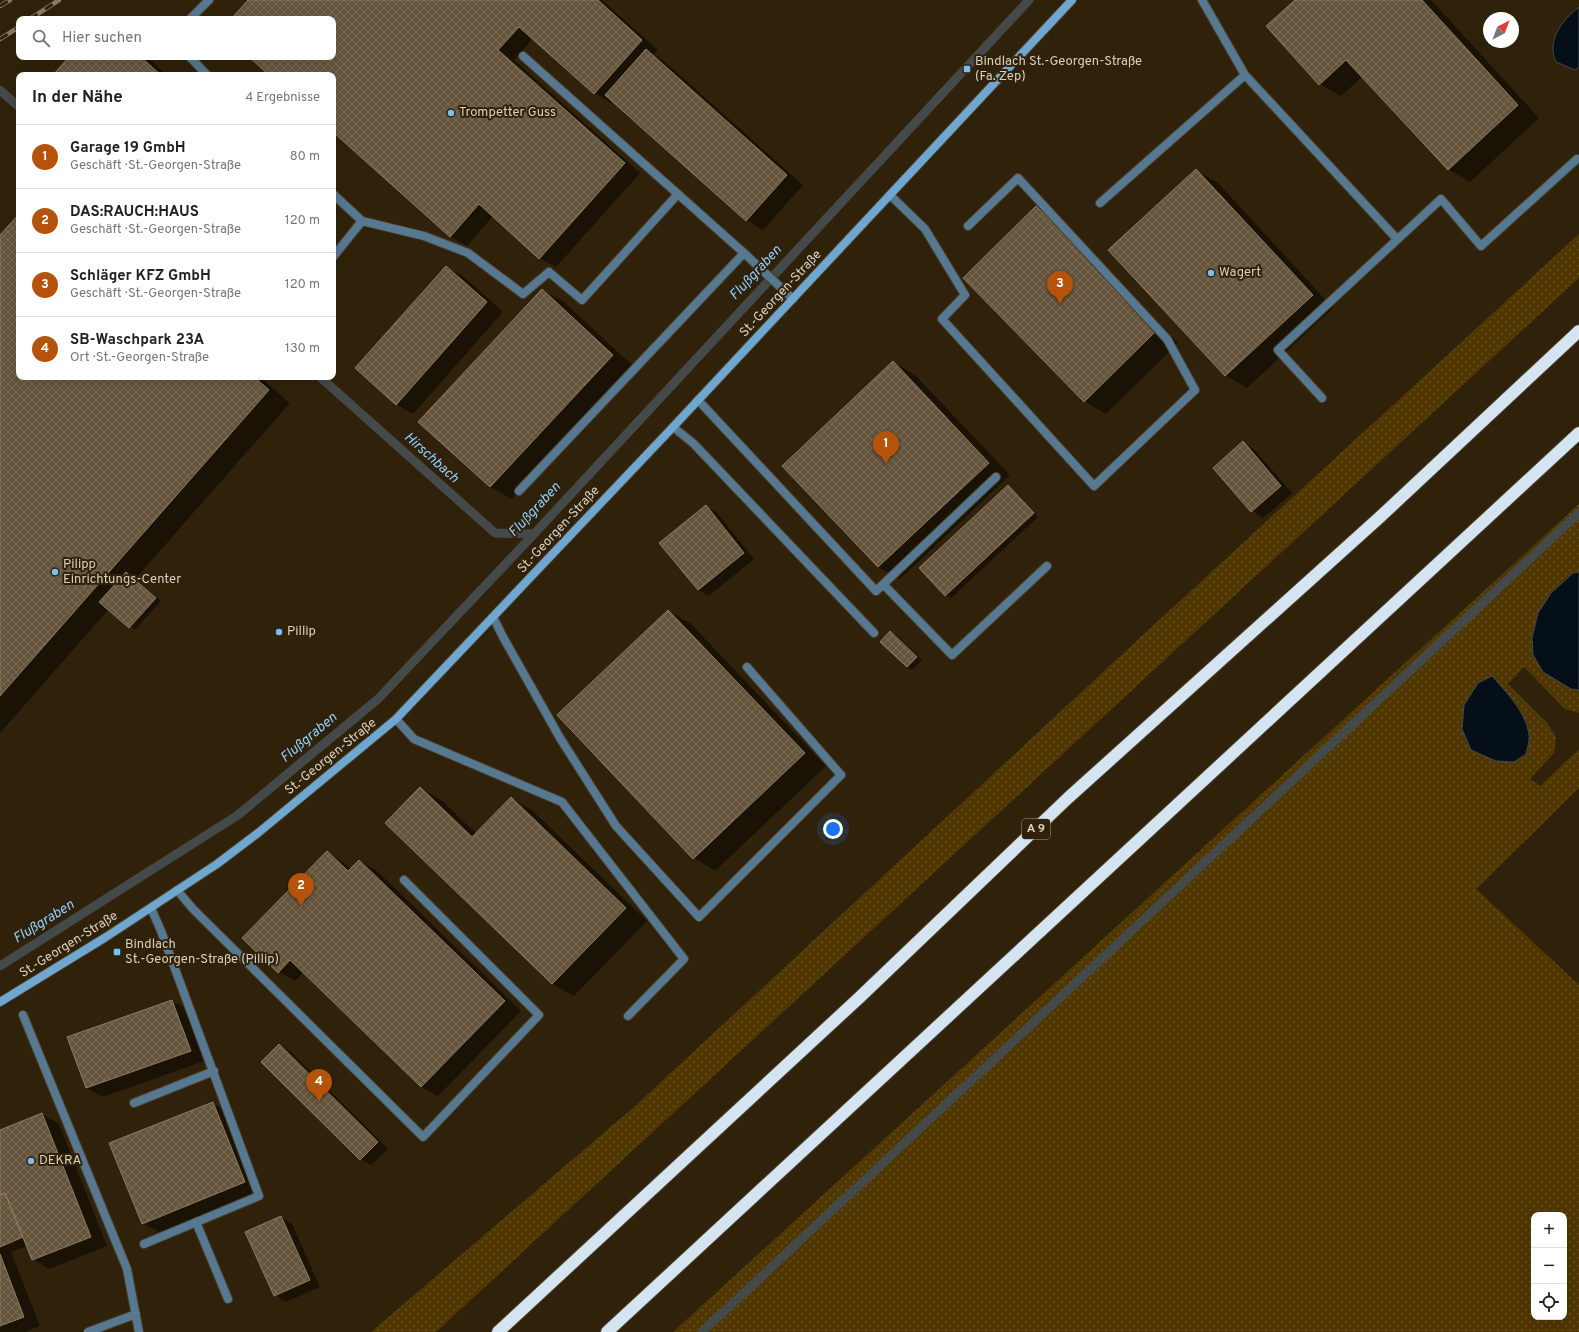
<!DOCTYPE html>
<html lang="de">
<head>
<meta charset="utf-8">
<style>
	body { margin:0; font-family:Overpass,sans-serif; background:#f2f2f2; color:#222 }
	.controls { position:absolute; right:12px; bottom:12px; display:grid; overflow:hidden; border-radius:8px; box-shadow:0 4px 16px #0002 }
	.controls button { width:36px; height:36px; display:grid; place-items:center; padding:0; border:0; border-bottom:1px solid #e0e0e0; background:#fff; color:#222; font:20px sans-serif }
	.compass { position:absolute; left:1483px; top:12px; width:36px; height:36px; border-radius:50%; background:#fff; box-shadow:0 4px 16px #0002; rotate:42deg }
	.you { position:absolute; left:833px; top:829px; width:14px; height:14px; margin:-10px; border:3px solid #fff; border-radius:50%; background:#1a73e8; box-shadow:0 0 0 6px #1a73e833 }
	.badge { display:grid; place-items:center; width:26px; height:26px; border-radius:50%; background:#b45309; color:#fff; font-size:13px; font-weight:700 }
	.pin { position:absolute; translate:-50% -33px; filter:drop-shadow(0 1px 2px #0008) }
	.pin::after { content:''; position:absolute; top:21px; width:14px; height:12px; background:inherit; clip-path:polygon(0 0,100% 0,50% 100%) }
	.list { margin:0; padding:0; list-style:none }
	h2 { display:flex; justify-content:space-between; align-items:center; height:52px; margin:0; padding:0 16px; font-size:17px }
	h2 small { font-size:13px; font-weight:400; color:#767676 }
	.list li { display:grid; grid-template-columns:26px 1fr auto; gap:12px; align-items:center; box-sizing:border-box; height:64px; padding:0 16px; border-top:1px solid #e0e0e0 }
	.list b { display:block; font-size:15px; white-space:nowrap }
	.list p { margin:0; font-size:13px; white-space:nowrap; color:#767676 }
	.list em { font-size:13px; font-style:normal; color:#767676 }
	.icon { flex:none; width:22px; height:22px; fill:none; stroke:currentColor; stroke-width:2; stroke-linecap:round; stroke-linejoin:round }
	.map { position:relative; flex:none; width:1579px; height:1332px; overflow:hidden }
	.search { position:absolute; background:#fff; box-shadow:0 4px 16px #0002; left:16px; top:16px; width:320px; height:44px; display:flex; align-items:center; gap:10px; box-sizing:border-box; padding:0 14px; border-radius:8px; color:#767676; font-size:15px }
	.panel { position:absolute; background:#fff; box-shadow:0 4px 16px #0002; left:16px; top:72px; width:320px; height:308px; border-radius:8px }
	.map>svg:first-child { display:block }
	.grass { fill:url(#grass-dots); fill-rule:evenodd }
	.water { fill:#040f17; stroke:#44494a }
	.shadow { fill:#0007 }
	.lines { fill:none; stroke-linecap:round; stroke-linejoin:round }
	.stream { stroke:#44494a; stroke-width:9 }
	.building { fill:url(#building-cross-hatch); stroke:#8d7c61 }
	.lane-casing { stroke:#4b3e27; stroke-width:10 }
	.secondary-casing { stroke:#4b3e27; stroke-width:10 }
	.highway-casing { stroke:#4b3e27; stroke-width:14 }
	.lane { stroke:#567891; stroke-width:8 }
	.secondary { stroke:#6fa7d0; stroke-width:8 }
	.highway { stroke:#d4e5f1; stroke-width:12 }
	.rail-casing { stroke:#867b68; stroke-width:4.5 }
	.rail { stroke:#30220a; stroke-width:3; stroke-dasharray:9; stroke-linecap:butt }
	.poi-dot { fill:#75c0f6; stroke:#30220a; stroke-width:1.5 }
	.labels { text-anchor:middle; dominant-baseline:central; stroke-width:4; stroke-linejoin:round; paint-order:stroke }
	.shield { fill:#30220a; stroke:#a69c8b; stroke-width:1 }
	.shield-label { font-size:12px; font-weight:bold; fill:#d9d0c2 }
	.poi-label { font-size:13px; fill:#d9d0c2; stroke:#30220a; text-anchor:start }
	.street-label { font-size:13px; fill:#d9d0c2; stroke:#30220a }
	.water-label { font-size:14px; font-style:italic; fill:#90cffe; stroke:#30220a }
</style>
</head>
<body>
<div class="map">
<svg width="1579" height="1332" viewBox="0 0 1579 1332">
	<defs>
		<pattern id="grass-dots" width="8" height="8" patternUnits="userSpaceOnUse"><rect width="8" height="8" fill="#503701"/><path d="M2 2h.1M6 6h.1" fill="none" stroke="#695324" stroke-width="1.8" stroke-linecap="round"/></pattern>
		<pattern id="building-cross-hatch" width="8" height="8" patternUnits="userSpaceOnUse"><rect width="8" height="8" fill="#65553c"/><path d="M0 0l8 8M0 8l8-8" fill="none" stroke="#7a6c57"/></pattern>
	</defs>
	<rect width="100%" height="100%" fill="#30220a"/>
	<!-- grass -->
	<path class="grass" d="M1579,234V278L436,1332H371L634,1107L1157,622Z
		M1579,504V572L1573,573L1571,689L1579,690V713L1565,709L1524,667L1508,684L1547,723L1556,737L1554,753L1530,779L1540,786L1579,749V788L1476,889L1579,985V1332H673ZM1478,683L1462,729L1464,705ZM1534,1215H1564V1317H1534Z"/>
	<!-- water -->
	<path class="water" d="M1579,7V67L1575,70L1556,62C1546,41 1562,20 1579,7Z
		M1579,572V690L1571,689L1543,672L1533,655L1532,638L1538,613L1551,593L1573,573Z
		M1492,676C1507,693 1526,712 1529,735C1530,741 1527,748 1526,754L1514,762L1496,761L1471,750L1462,729L1464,705L1478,683Z"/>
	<!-- shadow -->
	<path class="shadow" d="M249,0H602L658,50L654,55L663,60L803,185L763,230L747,220L612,101L611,103L595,93L533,38L514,60L640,173L556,267L539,258L493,216L467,246L450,236L333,131V75H270L250,57H333V19H233Z
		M1296,0H1431L1539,118L1470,182L1448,169L1363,76L1341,96L1320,84Z
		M71,57H147L167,75H54Z
		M1196,170L1218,183L1333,308L1247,388L1225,375Z
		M1036,207L1058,220L1178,343L1106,414L1084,401Z
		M19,215V377H260L290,403L135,579L161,601L135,630L109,609L0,733V237Z
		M446,267L463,276L503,312L413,414L396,404Z
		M542,290L564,302L634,367L512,499L490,487Z
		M893,362L915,375L1010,475L900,579L878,567L783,466Z
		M1243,443L1254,449L1292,493L1263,518L1252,511L1214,468Z
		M1008,486L1013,489L1038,517L951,598L946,595Z
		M706,506L717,513L754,559L709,596L698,590L661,543Z
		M668,611L690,623L826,766L715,871L694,858Z
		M890,632L896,635L922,660L912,670L907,667Z
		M421,788L442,801L477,834L512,798L533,811L647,921L574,996L553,984L387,823Z
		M327,852L343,862L351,869L360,861L376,870L521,1011L438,1096L421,1087L304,972L295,981L279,972Z
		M172,1001L189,1010L207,1060L103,1097L86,1088Z
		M279,1045L290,1051L388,1149L371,1165L361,1159Z
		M213,1103L229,1113L261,1192L159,1232L142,1223Z
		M42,1114L59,1124L107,1246L49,1269L33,1259L27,1246L11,1252L40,1326L25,1332H0V1131Z
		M281,1217L292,1224L320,1287L286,1302L275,1295Z"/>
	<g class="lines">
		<!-- stream -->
		<path class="stream" d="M0,90L19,107
			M320,377L495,533L534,534
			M0,966L238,815L378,699L534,534L1029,0
			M702,1332L1579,513"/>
	</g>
	<!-- building -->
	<path class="building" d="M248,0H598L642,40L594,94L519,27L498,50L625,163L539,259L479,204L450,237L333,132V75H269L249,57H333V19H231Z
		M1295,0H1422L1518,105L1448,170L1346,60L1319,85L1266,26Z
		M646,49L787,175L746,221L605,95Z
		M69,57H141L161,75H53Z
		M1196,169L1313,295L1225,376L1108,250Z
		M1036,206L1157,330L1084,402L963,278Z
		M19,214V377H254L269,390L0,696V235Z
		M446,266L487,302L396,405L355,368Z
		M542,289L613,355L490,487L418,422Z
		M893,361L989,463L878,567L782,466Z
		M1243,441L1281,486L1251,512L1213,468Z
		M1008,485L1034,513L945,596L919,568Z
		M706,505L744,553L698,590L659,543Z
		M126,572L156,598L129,628L99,602Z
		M668,610L805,753L693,859L557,715Z
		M890,631L917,657L907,667L880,642Z
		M420,787L472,837L511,797L626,908L552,984L385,823Z
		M327,851L348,871L359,860L505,1001L421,1087L290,960L278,973L242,938Z
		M172,1000L191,1051L86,1088L67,1037Z
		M279,1044L378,1142L360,1160L261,1062Z
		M213,1102L245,1182L142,1224L109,1143Z
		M42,1113L91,1237L32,1260L5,1193L0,1195V1130Z
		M5,1193L23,1237L0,1247V1195Z
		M281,1216L310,1280L274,1296L245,1232Z
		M0,1254L24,1317L0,1326Z"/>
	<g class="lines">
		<defs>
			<path id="lane" d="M1202,0L1245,75L1397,239
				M190,19L209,0
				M523,56L744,253L793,299
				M190,57L207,75
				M333,194L362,221L424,236L468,253L523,294L549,272L582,300L678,194
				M890,195L925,229L965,295L942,319L1094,486L1195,390L1167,339L1018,178L968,226
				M1100,203L1245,75
				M333,257L362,221
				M1322,398L1278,350L1441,199L1481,246L1577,159
				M698,400L876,591L996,477
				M673,427L693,443L874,633
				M519,491L744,253
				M883,584L952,655L1047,566
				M493,617L503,637L560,738L616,826L699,917L841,775L747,667
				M396,719L414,739L562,802L684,959L628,1016
				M177,890L193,909L423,1137L539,1015L404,880
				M23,1015L127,1269L139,1332
				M134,1103L214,1071
				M196,1222L228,1299
				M144,1244L259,1196L161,931L151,908
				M88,1332L136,1314"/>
			<path id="secondary" d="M0,1002L106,937L217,864L258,833L396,719L673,427L1072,0"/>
			<path id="highway" d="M498,1332L860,997L1068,798L1380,517L1579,331
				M607,1332L1579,433"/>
		</defs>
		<!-- lane casing -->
		<use href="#lane" class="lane-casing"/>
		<!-- secondary casing -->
		<use href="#secondary" class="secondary-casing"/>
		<!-- highway casing -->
		<use href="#highway" class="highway-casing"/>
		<!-- lane -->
		<use href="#lane" class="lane"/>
		<!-- secondary -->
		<use href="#secondary" class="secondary"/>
		<!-- highway -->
		<use href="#highway" class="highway"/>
		<defs>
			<path id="rail" d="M0,6L10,0
				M30,19L59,0
				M0,39L19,27"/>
		</defs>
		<!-- rail casing -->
		<use href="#rail" class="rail-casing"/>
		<!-- rail -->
		<use href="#rail" class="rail"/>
	</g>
	<!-- markers -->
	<g class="poi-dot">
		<rect x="963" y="65" width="8" height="8" rx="2"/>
		<circle cx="451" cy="113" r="4"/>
		<circle cx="1211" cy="273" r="4"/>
		<circle cx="55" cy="572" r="4"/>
		<circle cx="279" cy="632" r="4"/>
		<rect x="113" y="948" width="8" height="8" rx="2"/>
		<circle cx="31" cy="1161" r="4"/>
	</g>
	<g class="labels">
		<!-- shield labels -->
		<rect class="shield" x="1022" y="819" width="28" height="20" rx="3"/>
		<g class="shield-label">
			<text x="1036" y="829">A 9</text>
		</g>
		<!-- poi labels -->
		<g class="poi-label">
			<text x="975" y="62">Bindlach St.-Georgen-Straße<tspan x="975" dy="15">(Fa. Zep)</tspan></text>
			<text x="459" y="113">Trompetter Guss</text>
			<text x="1219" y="273">Wagert</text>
			<text x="63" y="565">Pilipp<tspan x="63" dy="15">Einrichtungs-Center</tspan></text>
			<text x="287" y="632">Pillip</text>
			<text x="125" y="945">Bindlach<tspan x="125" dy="15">St.-Georgen-Straße (Pillip)</tspan></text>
			<text x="39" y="1161">DEKRA</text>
		</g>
		<!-- street labels -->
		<g class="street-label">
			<text transform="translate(781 294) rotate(-47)">St.-Georgen-Straße</text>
			<text transform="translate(559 530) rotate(-47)">St.-Georgen-Straße</text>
			<text transform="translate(331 757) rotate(-39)">St.-Georgen-Straße</text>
			<text transform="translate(69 945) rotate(-32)">St.-Georgen-Straße</text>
		</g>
		<!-- water labels -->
		<g class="water-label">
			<text transform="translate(756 273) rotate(-47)">Flußgraben</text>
			<text transform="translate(431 458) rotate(42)">Hirschbach</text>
			<text transform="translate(535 510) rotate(-47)">Flußgraben</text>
			<text transform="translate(309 738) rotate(-40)">Flußgraben</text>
			<text transform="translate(44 922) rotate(-32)">Flußgraben</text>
		</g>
	</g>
</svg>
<div class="controls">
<button>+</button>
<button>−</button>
<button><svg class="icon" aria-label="locate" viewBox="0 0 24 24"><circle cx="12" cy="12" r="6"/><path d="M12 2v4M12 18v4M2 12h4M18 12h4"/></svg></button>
</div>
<svg class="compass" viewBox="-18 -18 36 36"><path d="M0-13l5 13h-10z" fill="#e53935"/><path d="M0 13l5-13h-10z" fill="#767676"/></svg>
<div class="you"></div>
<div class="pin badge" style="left:886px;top:464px">1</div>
<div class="pin badge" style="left:301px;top:906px">2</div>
<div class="pin badge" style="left:1060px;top:304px">3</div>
<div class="pin badge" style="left:319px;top:1102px">4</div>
<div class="search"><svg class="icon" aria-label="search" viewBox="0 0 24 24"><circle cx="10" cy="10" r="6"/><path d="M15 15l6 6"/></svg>Hier suchen</div>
<section class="panel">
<h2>In der Nähe<small>4 Ergebnisse</small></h2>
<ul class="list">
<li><span class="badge">1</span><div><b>Garage 19 GmbH</b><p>Geschäft · St.-Georgen-Straße</p></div><em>80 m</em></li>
<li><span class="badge">2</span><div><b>DAS:RAUCH:HAUS</b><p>Geschäft · St.-Georgen-Straße</p></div><em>120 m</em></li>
<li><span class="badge">3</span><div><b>Schläger KFZ GmbH</b><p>Geschäft · St.-Georgen-Straße</p></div><em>120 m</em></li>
<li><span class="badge">4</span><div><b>SB-Waschpark 23A</b><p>Ort · St.-Georgen-Straße</p></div><em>130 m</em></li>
</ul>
</section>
</div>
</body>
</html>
